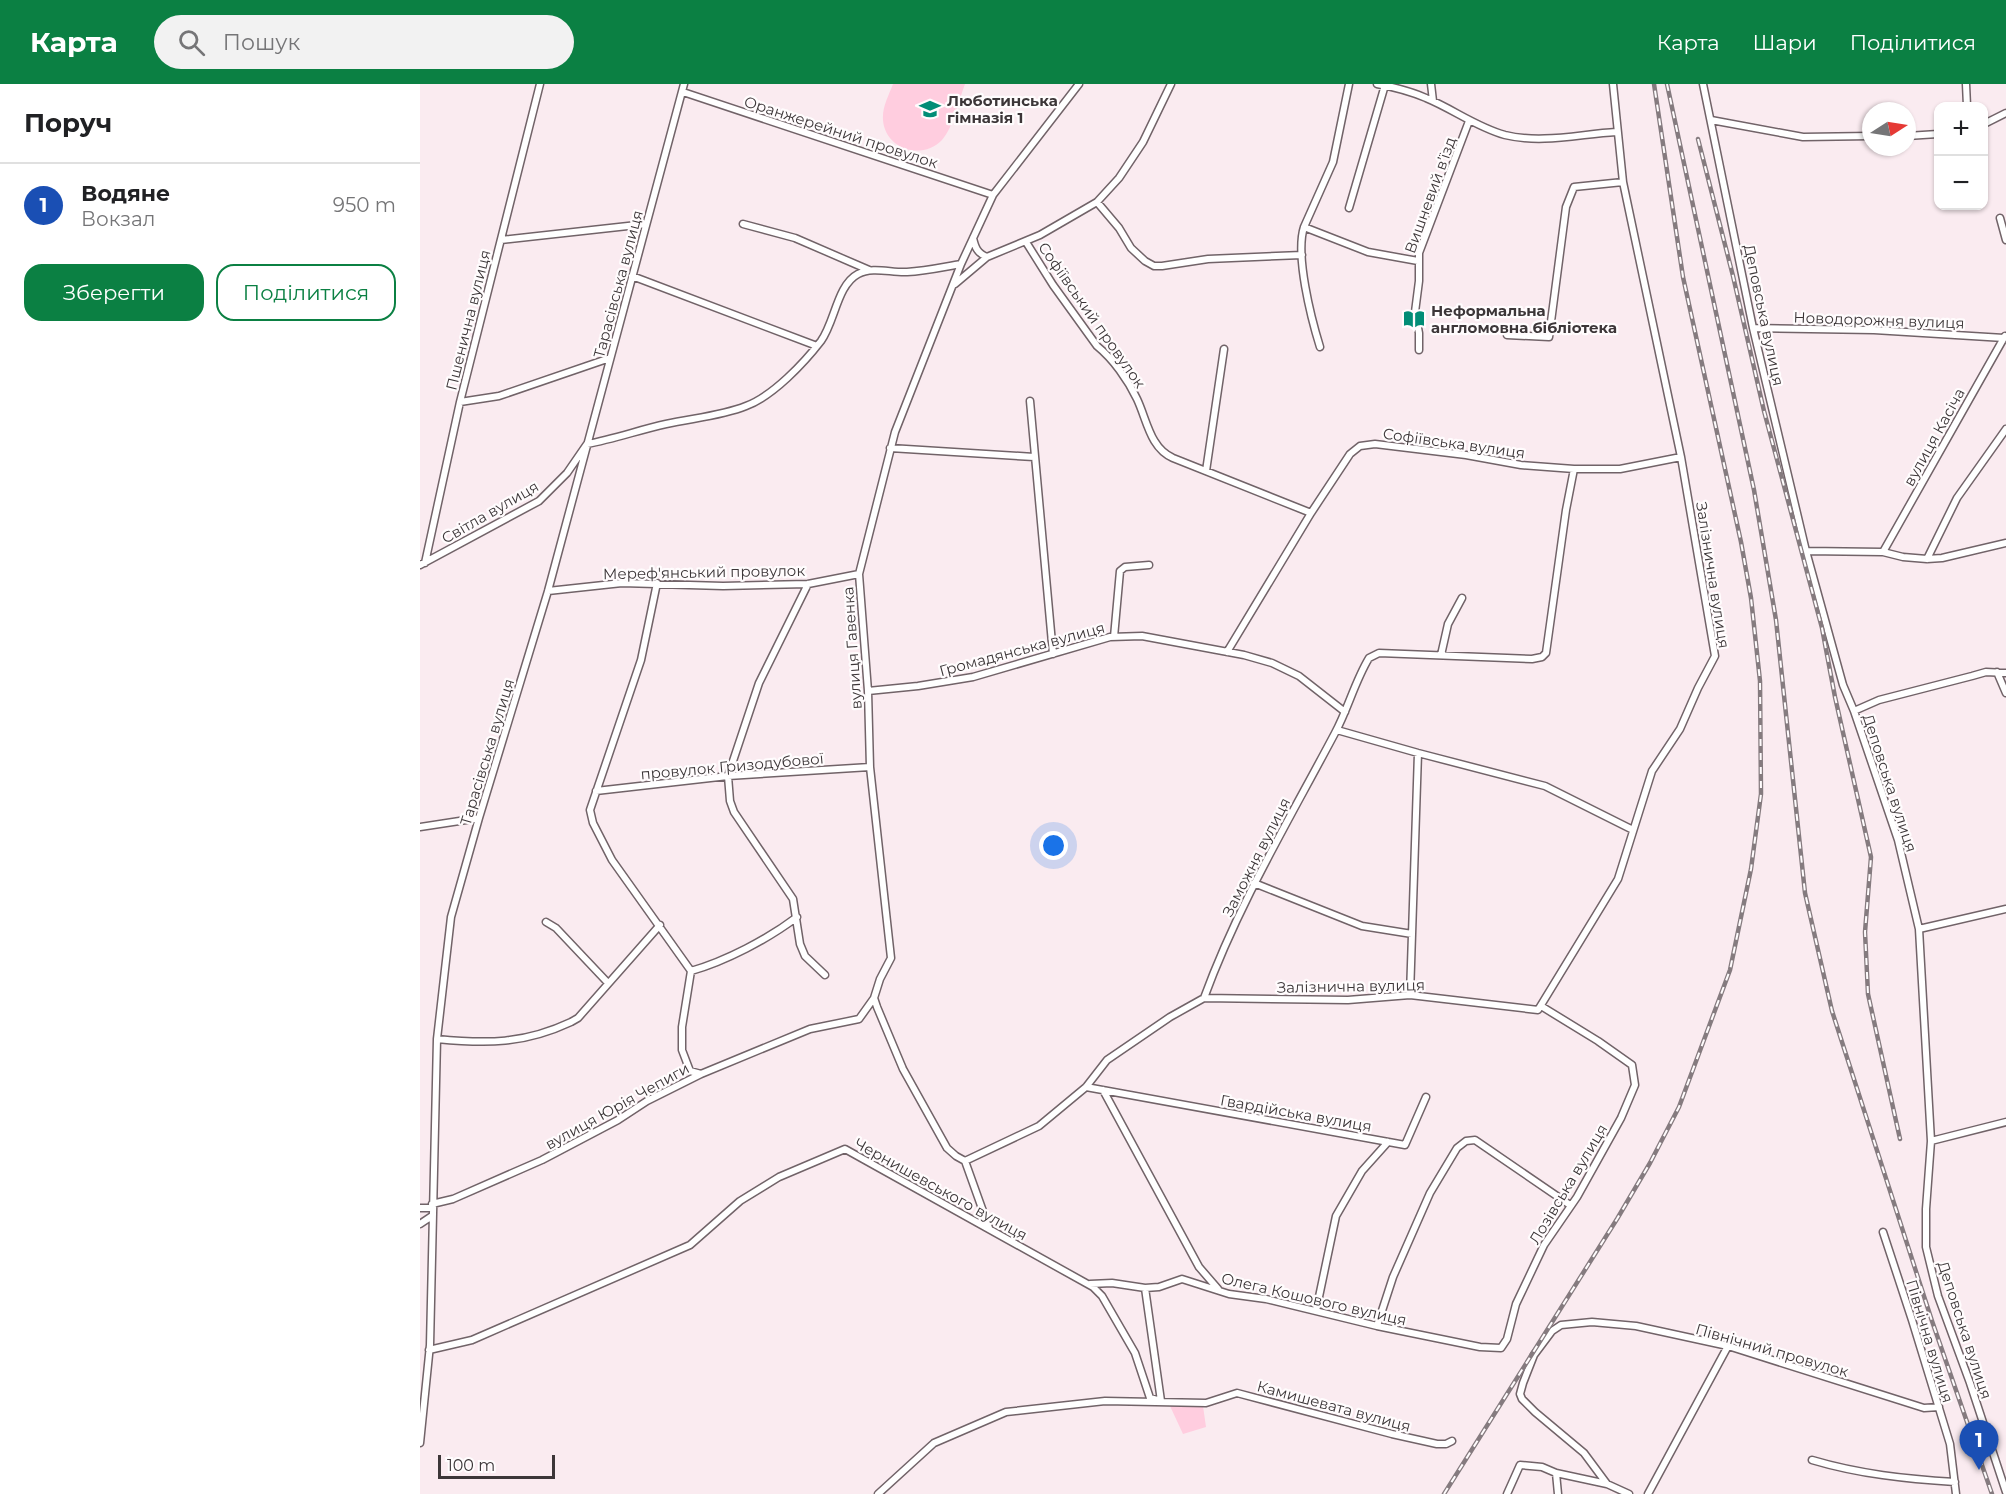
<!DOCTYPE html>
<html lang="uk">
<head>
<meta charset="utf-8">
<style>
	body { margin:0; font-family:Montserrat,sans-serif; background:#f2f2f2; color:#202124 }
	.controls { position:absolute; right:18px; top:18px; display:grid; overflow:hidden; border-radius:12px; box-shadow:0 2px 4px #0004 }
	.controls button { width:54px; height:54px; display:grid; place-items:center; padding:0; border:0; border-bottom:2px solid #e0e0e0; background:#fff; color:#202124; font:30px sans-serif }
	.compass { position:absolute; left:1442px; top:18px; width:54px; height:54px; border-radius:50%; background:#fff; box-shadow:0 2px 4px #0004; rotate:78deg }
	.scale { position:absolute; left:18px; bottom:15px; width:117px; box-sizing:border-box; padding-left:6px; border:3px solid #3c3638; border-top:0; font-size:16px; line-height:21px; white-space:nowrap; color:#3c3638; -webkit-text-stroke:4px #fffcfd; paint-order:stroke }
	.you { position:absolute; left:634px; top:762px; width:21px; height:21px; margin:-15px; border:4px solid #fff; border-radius:50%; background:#1a73e8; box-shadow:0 0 0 9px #1a73e833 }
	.badge { display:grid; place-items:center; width:39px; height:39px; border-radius:50%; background:#0b8043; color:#fff; font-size:20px; font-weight:700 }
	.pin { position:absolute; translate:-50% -50px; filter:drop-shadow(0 2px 3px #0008) }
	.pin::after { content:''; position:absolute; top:32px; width:21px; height:18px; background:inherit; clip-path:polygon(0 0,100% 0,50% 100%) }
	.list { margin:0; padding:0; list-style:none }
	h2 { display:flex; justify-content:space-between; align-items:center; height:78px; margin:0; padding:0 24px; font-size:26px }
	h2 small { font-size:20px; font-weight:400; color:#757577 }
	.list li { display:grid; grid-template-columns:39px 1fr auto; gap:18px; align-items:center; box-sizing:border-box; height:84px; padding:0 24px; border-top:2px solid #e0e0e0 }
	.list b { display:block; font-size:22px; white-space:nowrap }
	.list p { margin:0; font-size:20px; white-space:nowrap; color:#757577 }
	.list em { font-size:20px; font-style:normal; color:#757577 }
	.actions { display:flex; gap:12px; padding:18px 24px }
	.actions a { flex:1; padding:14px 0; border:2px solid #0b8043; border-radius:18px; text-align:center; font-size:21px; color:#0b8043 }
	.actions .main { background:#0b8043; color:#fff }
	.icon { flex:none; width:33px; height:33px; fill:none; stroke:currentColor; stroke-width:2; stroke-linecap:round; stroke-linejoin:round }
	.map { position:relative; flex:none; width:1586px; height:1410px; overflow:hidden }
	header { display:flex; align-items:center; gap:36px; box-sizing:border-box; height:84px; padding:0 30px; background:#0b8043; color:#fff }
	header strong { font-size:28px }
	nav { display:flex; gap:33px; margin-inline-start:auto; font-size:21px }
	.search { width:420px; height:54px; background:#f2f2f2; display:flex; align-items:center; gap:15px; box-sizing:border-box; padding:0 21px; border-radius:33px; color:#757577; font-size:22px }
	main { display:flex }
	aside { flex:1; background:#fff }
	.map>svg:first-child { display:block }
	.green { fill:#ffcddf }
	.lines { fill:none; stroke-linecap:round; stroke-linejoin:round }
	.minor-casing { stroke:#716368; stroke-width:9 }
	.minor { stroke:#fff; stroke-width:6 }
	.rail-casing { stroke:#857b7f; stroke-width:4.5 }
	.rail { stroke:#fffcfd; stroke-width:2; stroke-dasharray:7; stroke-linecap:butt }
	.labels { text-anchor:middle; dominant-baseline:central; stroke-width:4.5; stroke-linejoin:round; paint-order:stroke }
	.poi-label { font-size:15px; font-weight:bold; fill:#3c3638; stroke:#fffcfd; text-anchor:start }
	.street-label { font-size:15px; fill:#3c3638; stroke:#fffcfd }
</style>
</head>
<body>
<header>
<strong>Карта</strong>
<div class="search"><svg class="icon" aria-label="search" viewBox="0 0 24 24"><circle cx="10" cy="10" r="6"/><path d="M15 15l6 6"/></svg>Пошук</div>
<nav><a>Карта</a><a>Шари</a><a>Поділитися</a></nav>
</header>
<main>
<aside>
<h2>Поруч<small></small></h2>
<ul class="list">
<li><span class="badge" style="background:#1a4fb4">1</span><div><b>Водяне</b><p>Вокзал</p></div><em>950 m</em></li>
</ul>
<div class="actions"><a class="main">Зберегти</a><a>Поділитися</a></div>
</aside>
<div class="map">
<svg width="1586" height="1410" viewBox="0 0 1586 1410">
	<rect width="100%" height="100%" fill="#faebf0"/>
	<!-- green -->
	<path class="green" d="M473,0H545C539,16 533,44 522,56C502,77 465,65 463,36C462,23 469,11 473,0Z
		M750,1322H783L786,1343L763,1350Z"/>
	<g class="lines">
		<defs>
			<path id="minor" d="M957,0C974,3 990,7 1006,14C1033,25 1056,43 1085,51C1122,60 1160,50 1196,48
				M1011,0L1013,17
				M1283,0L1333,244L1386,467L1423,601L1434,627L1478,756L1499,845L1511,1057L1506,1125V1163L1518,1212L1550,1299L1586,1408
				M1546,0L1547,22
				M263,8L573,111
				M1291,36L1383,53L1451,52
				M1564,40L1586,29
				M1487,52L1518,50
				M677,118L699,144L711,164L725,177L734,182H742L788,175L882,171
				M929,124L965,1
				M1580,134L1586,156
				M323,140L375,154L449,186
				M884,143L948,168L998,177
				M553,154C555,163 557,169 567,173
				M81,156L226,140
				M606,158L633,201L677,262C693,275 708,296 717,315C727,336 730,364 753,374L891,429
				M212,192L397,262
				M535,200L567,173L620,151L677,118L699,94L723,58L751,0
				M1333,244L1454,246L1584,254
				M1087,251L1129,253L1146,123L1154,103L1203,98
				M900,263C891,234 875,171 884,143L913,78L929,0
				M999,266V249L995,228L999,197V169L1049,37
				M610,317L633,570
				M40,318L79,312L190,274
				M470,364L614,373
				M786,387L804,265
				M1386,467L1463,468L1483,473L1507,475L1522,474L1586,459
				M1463,468L1585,252
				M1507,475L1537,414L1586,345
				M5,479L40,318L120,0
				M0,481L119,417L147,389L167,360C194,355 219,346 246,340C273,334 301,332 326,322C353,312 384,279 401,257C415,238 417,201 438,190C453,182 471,189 487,188C506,187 523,183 541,180
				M237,499L221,576L170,726L173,739L192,776L271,887L262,943V966L270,987L281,990
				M388,500L339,599L308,692L310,717L314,728L373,815L380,860L385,872L405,891
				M128,507L202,499L303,502L388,500L439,490
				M694,553L700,487L705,483L729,481
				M807,568L891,429L930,370L940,362L955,360L1046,371L1101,381L1154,385H1200L1261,373
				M1021,571L1028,540L1042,514
				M1577,588L1586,609
				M448,607L498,602L553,593L690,553L722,552L824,571L852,579L879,592L925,628
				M1434,627L1459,616L1552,592L1566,588L1586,589
				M917,646L998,669L1125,702L1213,746
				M176,707L308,692L450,683
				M0,743L59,734
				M834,799L942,842L992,850
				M126,838L136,844L188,899
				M1499,845L1586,825
				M271,887C306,877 348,855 377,833
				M990,911L998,669
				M784,914L928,916L990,911L1118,926L1198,795L1232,687L1260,645L1278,604L1295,572L1261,373L1203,98L1193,0
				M784,914C818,821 869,736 915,649C928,625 935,597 949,574L959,569L1112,575L1122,573L1126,569L1146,426L1154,385
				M17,955C67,960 104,960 151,938L158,934L240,841
				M666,1003L985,1061L1006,1013
				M683,1006L779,1183L798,1205
				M1511,1057L1586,1038
				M545,1077L619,1042L666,1003L687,976L750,933L784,914
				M12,1120L33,1115L122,1076L198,1036L227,1017L281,990L390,945L439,935L454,914
				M0,1124H12
				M0,1140L12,1132
				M569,1144L545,1077L536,1072L527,1064L483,985L457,923L454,914L460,895L471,874L450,683L448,607L439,490L475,348L541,180L573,111L659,0
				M1463,1148L1492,1236L1530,1360L1536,1410
				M670,1200L692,1199L725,1204L739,1203L762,1195L809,1210L846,1215L957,1242L1060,1263L1081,1264L1087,1255L1096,1220L1124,1161L1157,1113L1201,1034L1215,1001L1212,981L1178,957L1121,922
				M896,1227L916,1132L942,1087L968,1058
				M957,1242L973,1193L1010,1109L1037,1064L1046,1057L1055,1056L1150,1121
				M9,1266L52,1256L270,1161L320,1117L359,1093L425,1065L673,1203L682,1212L715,1269L730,1314L741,1317L725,1204
				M0,1359L10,1261L17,955L31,833L59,734L128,507L264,0
				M1392,1376C1439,1390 1486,1395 1535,1398
				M1136,1389L1138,1410
				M1187,1400L1164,1369L1115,1328L1102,1315L1100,1310L1103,1299L1114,1271L1132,1247L1141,1241L1172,1238L1216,1242L1308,1262L1504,1324L1519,1323
				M458,1410L514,1359L586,1328L685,1317L786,1319L817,1309L972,1350L1017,1360H1026L1032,1357
				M1087,1410L1100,1381L1122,1383L1136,1389L1187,1400L1209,1410
				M1228,1410L1308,1262"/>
		</defs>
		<!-- minor casing -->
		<use href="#minor" class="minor-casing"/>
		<!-- minor -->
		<use href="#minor" class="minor"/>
		<defs>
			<path id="rail" d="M1247,0L1334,406L1356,536L1385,809L1412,927L1512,1237L1572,1410
				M1278,55L1313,192L1344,327L1402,544L1415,613L1451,773L1445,848L1448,910L1480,1055
				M1024,1410L1197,1135L1230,1079L1259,1023L1310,886L1331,785L1341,710L1340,597L1331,514L1321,458L1263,193L1234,0"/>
		</defs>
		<!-- rail casing -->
		<use href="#rail" class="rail-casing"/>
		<!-- rail -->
		<use href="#rail" class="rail"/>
	</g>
	<!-- icons -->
	<defs>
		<symbol id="school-bare" viewBox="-9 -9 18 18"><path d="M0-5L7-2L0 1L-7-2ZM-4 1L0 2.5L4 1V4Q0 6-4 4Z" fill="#018d76" stroke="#fffcfd" stroke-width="2.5" paint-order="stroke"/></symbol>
		<symbol id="library-bare" viewBox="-9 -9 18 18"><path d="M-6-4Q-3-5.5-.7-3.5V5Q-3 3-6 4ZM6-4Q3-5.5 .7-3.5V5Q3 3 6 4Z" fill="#018d76" stroke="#fffcfd" stroke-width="2.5" paint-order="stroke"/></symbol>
	</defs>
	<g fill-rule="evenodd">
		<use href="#school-bare" x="495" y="10" width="30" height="30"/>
		<use href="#library-bare" x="979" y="220" width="30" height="30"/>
	</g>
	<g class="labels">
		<!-- poi labels -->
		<g class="poi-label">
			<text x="527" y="16">Люботинська<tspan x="527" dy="17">гiмназiя 1</tspan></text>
			<text x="1011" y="226">Неформальна<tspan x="1011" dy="17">англомовна бібліотека</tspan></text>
		</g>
		<!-- street labels -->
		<g class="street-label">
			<text transform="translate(421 48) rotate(18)">Оранжерейний провулок</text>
			<text transform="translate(1010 111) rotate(-70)">Вишневий в’їзд</text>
			<text transform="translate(198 200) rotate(-75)">Тарасівська вулиця</text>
			<text transform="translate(672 231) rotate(55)">Софіївський провулок</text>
			<text transform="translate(1344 231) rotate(78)">Деповська вулиця</text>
			<text transform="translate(48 236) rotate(-76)">Пшенична вулиця</text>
			<text transform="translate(1459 236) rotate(2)">Новодорожня вулиця</text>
			<text transform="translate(1514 353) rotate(-61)">вулиця Касіча</text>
			<text transform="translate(1034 359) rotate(8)">Софіївська вулиця</text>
			<text transform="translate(70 428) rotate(-30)">Світла вулиця</text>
			<text transform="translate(284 488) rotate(-1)">Мереф'янський провулок</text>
			<text transform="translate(1293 491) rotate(81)">Залізнична вулиця</text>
			<text transform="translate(432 564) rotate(-94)">вулиця Гавенка</text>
			<text transform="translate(602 565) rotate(-15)">Громадянська вулиця</text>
			<text transform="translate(67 668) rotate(-73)">Тарасівська вулиця</text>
			<text transform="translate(312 682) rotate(-5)">провулок Гризодубової</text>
			<text transform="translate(1470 699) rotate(72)">Деповська вулиця</text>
			<text transform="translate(836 773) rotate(-63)">Заможня вулиця</text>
			<text transform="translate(931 902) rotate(-1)">Залізнична вулиця</text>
			<text transform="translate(197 1022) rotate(-29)">вулиця Юрія Чепиги</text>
			<text transform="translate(876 1029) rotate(10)">Гвардійська вулиця</text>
			<text transform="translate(1148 1100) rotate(-59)">Лозівська вулиця</text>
			<text transform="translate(521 1105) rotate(29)">Чернишевського вулиця</text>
			<text transform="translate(894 1215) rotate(13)">Олега Кошового вулиця</text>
			<text transform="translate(1545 1246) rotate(72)">Деповська вулиця</text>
			<text transform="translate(1510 1257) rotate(73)">Північна вулиця</text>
			<text transform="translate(1352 1266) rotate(16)">Північний провулок</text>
			<text transform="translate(914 1322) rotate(15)">Камишевата вулиця</text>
		</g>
	</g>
</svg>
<div class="controls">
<button>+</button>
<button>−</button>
</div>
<svg class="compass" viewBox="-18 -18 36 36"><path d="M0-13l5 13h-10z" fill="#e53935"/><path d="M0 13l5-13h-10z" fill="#757577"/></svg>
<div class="scale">100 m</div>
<div class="you"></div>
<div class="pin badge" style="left:1559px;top:1386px;background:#1a4fb4">1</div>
</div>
</main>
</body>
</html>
